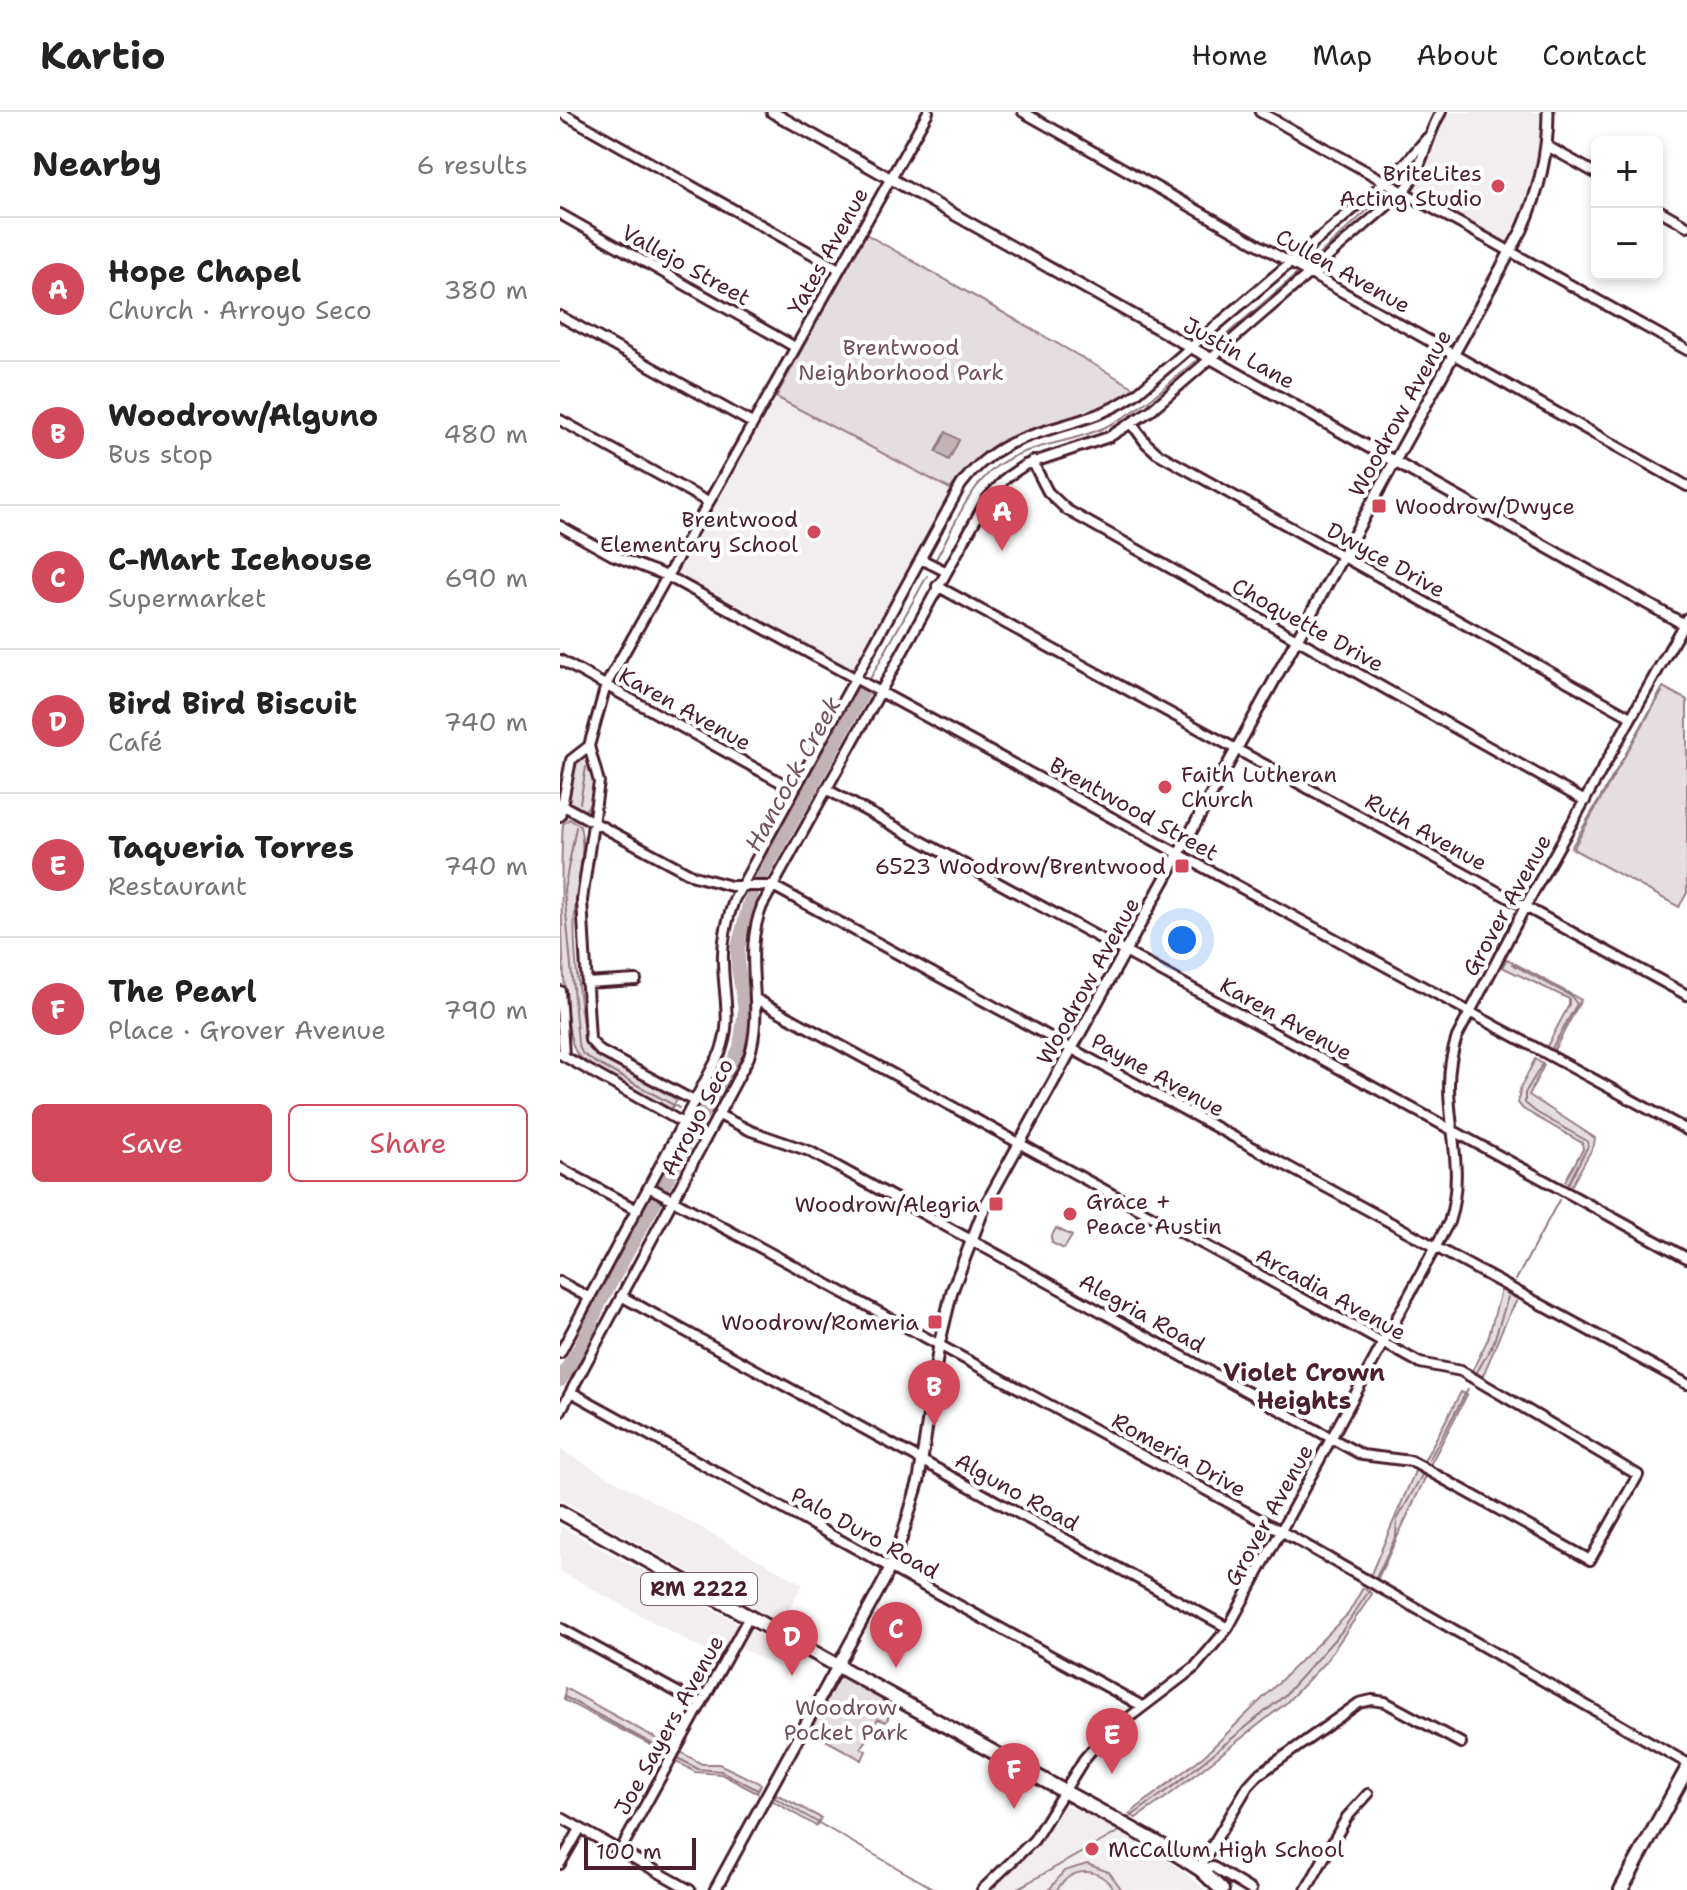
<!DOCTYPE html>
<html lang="en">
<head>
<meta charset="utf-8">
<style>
	body { margin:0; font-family:"Shantell Sans",sans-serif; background:#f6f6f6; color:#222 }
	.controls { position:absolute; right:24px; top:24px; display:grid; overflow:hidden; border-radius:12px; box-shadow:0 4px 12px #0003 }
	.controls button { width:72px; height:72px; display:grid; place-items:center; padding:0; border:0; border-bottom:2px solid #e0e0e0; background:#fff; color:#222; font:40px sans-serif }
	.scale { position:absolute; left:24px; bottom:20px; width:112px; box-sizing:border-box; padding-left:8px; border:4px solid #4a1f2b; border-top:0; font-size:22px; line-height:28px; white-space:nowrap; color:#4a1f2b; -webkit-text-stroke:6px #fff; paint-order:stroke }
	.you { position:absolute; left:622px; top:828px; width:28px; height:28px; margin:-20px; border:6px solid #fff; border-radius:50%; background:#1a73e8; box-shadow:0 0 0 12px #1a73e833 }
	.badge { display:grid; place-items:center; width:52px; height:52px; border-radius:50%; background:#d1495b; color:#fff; font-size:26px; font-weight:700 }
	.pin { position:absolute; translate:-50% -66px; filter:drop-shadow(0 2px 4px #0008) }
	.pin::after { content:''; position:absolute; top:42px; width:28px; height:24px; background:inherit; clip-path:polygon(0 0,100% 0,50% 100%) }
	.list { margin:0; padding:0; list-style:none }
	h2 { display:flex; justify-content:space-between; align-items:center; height:104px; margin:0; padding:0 32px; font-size:34px }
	h2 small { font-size:26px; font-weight:400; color:#767676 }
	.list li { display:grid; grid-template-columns:52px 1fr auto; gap:24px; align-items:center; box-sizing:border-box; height:144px; padding:0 32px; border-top:2px solid #e0e0e0 }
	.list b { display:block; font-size:30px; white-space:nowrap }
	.list p { margin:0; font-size:26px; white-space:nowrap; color:#767676 }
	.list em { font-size:26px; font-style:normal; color:#767676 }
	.actions { display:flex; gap:16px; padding:24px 32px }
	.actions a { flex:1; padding:18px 0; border:2px solid #d1495b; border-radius:12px; text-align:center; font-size:28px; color:#d1495b }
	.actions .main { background:#d1495b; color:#fff }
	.map { position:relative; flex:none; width:1127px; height:1778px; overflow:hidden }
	header { display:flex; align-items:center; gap:48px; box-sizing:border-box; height:112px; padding:0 40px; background:#fff; border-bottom:2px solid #e0e0e0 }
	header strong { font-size:38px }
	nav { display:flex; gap:44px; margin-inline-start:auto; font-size:28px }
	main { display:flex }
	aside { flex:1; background:#fff }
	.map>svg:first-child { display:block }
	.built { fill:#f2eeef }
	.green { fill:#e5dee0; stroke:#987e86; stroke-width:2 }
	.water { fill:#c1b3b6; stroke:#91787e; stroke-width:2 }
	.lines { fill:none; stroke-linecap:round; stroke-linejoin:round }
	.stream { stroke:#91787e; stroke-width:2 }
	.river { stroke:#c1b3b6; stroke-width:14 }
	.minor-casing { stroke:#4a1f2b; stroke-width:14 }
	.tertiary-casing { stroke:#4a1f2b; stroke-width:15 }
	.primary-casing { stroke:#4a1f2b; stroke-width:18 }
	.minor { stroke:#fff; stroke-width:8 }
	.tertiary { stroke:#fff; stroke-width:9 }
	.primary { stroke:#fff; stroke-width:12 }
	.poi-dot { fill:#d1495b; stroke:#fff; stroke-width:3 }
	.labels { text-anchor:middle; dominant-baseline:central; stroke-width:8; stroke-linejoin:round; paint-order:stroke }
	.shield { fill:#fff; stroke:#80626b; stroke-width:2 }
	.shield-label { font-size:20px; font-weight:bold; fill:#4a1f2b }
	.poi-label { font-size:22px; fill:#4a1f2b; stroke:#fff; text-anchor:end }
	.street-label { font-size:22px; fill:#4a1f2b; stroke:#fff }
	.park-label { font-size:22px; fill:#714f58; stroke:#fff }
	.water-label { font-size:24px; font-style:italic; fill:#74535c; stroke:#fff }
	.neighbourhood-label { font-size:24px; font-weight:bold; fill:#4a1f2b; stroke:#fff }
</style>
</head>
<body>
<header>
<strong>Kartio</strong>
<nav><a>Home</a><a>Map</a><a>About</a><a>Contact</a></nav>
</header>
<main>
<aside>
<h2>Nearby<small>6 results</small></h2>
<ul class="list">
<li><span class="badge">A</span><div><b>Hope Chapel</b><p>Church · Arroyo Seco</p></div><em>380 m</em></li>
<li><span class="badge">B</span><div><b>Woodrow/Alguno</b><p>Bus stop</p></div><em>480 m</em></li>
<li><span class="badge">C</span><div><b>C-Mart Icehouse</b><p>Supermarket</p></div><em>690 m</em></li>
<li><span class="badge">D</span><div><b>Bird Bird Biscuit</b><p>Café</p></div><em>740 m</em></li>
<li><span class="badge">E</span><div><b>Taqueria Torres</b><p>Restaurant</p></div><em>740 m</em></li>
<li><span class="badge">F</span><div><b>The Pearl</b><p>Place · Grover Avenue</p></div><em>790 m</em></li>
</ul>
<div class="actions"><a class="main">Save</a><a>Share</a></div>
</aside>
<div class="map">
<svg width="1127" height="1778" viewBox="0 0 1127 1778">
	<rect width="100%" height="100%" fill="#fff"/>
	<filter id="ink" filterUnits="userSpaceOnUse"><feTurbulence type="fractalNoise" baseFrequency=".0125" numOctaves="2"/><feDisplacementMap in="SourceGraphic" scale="16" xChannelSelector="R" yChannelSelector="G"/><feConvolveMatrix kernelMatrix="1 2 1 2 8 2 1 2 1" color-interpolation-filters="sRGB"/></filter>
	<g filter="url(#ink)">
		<!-- built -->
		<path class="built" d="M891,0H982L979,44L973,74L963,102L949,133L851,78L868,51L877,22Z
			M216,285L390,377L293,558L117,463Z
			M0,1338L243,1472L221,1511L0,1387Z
			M0,1414L227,1538L218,1555L181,1536L171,1553L0,1459Z
			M505,1693L522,1699L607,1747L646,1778H432L480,1732Z"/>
		<!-- green -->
		<path class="green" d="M304,121L575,276C558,288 540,299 519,306C490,316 456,317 430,336C414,347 402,362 390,377L216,285Z
			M1103,575L1127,588V781L1119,795L1013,737Z
			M22,643C37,652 38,688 24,699L5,690L14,651Z
			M9,707L20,713C27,743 17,769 15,799C13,822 19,923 32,939L117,988L111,997C88,984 29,959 16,940C0,916 0,746 3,712Z
			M947,847L1021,888L993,940L986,936L1009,893V887L942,855Z
			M975,947L984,953L969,983L1035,1026L1034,1033L1012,1073L1005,1069L1023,1037L1022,1031L963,997L958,991L960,977Z
			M496,1116L512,1124L504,1137L492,1131L491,1125Z
			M941,1178L958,1187C942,1211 935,1239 922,1265L912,1259L928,1227Z
			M901,1280L907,1283L870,1353L864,1349Z
			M856,1357L866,1364L817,1468L810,1464Z
			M803,1476L812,1482L766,1549L726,1591L608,1684L576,1706L569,1702L645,1643L788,1502Z
			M279,1565H284L331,1593V1600L326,1610L318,1607L301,1636L306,1639L302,1648L249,1619Z
			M5,1576L108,1633L104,1640L4,1588Z
			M119,1639L142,1652H159L201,1672L197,1681L161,1662L135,1660L115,1648Z
			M216,1682L261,1706L256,1714L213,1689Z
			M527,1752L549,1760L562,1778H554C540,1754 511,1754 497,1778H489L504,1759Z"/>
		<!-- water -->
		<path class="water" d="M386,320L399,328L389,348L376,340Z"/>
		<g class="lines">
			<!-- stream -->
			<path class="stream" d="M750,151L826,81
				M652,235L738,161
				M376,447C393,416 408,376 437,354C467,332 507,332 541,317C577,302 606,274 635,249
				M310,567L367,464
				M20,691L26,655
				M16,715L4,778L18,931L22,941L33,949L119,996
				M1011,736L1102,580
				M952,852L1011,884L1017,892L992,936
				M983,951L965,981V991L976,1000L1027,1029L1028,1034L1008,1072
				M133,1008L136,1012
				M956,1168L999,1088
				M917,1260L933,1232L948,1185
				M869,1348L908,1277
				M816,1466L836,1424L837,1408L862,1363
				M5,1585L107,1640
				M118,1646L138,1657L161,1659L198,1678
				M215,1686L376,1778
				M570,1705L616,1672L723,1585L782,1519L809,1479
				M455,1778L558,1720"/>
			<!-- river -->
			<path class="river" d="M200,767L304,579
				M103,1075L136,1012L169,960L180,935L185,898L178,855V835L192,782
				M0,1268L21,1234L40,1190L96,1088"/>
			<defs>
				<path id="minor" d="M0,0L279,157
					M463,0L1127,374
					M700,0L1127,238
					M987,34L1037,62
					M1097,97L1127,114
					M0,102L235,235
					M0,204L192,311
					M0,308L148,390
					M572,312L586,331L597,341L1071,605
					M472,349L488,380L507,398L1025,689
					M0,414L52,443L107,464L1127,1018
					M361,447L385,459
					M377,474L1127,883
					M0,548L233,677
					M266,677L1127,1146
					M0,692L134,764L171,774H213L1127,1272
					M0,704L11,648L29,634
					M26,871L76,868
					M0,879L4,944
					M0,942L123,1011
					M134,989L40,939L30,928L22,788L39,670L29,634L46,573L368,0
					M159,1003L191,1019L249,1039L802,1343L851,1349L1030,1448L1078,1363L901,1259L860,1251L196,887
					M0,1056L77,1098
					M89,1075L721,1419L1127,1651
					M0,1170L30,1186
					M61,1184L668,1516
					M0,1241L160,941C173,909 163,882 163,849C162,827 167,808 174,788L401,373C450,307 513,326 576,282L825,70L844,53L867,26
					M11,1280L582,1594
					M0,1300L189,945C206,893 181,846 202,794L427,387L447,365L465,353L549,325L590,299L843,80C864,56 865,26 881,0
					M0,1516L141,1593
					M0,1705L130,1778
					M60,1739L189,1505
					M0,1752L20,1717
					M639,1756L688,1674L698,1663L799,1591L812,1588L825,1590L901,1631
					M639,1756L653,1755L691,1778
					M422,1778L474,1728L524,1647L542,1626L634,1556L668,1516L889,1110C910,1043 874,991 897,925L965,795L1127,506
					M746,1778L787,1705L808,1682"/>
				<path id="tertiary" d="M212,0L1127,514
					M155,1778L325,1467L341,1428L359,1368L379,1233L392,1179L425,1094L962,118C979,80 988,42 988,0"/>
				<path id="primary" d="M0,1400L610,1738L641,1758L662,1778
					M1061,1778L1127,1657"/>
			</defs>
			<!-- minor casing -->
			<use href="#minor" class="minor-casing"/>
			<!-- tertiary casing -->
			<use href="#tertiary" class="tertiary-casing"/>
			<!-- primary casing -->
			<use href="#primary" class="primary-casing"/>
			<!-- minor -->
			<use href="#minor" class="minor"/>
			<!-- tertiary -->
			<use href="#tertiary" class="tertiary"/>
			<!-- primary -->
			<use href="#primary" class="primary"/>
		</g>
	</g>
	<!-- markers -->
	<g class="poi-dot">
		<circle cx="938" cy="74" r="8"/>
		<rect x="811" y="386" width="16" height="16" rx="4"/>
		<circle cx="254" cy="420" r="8"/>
		<circle cx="605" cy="675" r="8"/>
		<rect x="614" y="746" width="16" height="16" rx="4"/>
		<rect x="428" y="1084" width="16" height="16" rx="4"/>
		<circle cx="510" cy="1102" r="8"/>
		<rect x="367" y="1202" width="16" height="16" rx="4"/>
		<circle cx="532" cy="1737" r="8"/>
	</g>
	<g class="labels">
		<!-- shield labels -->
		<rect class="shield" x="81" y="1461" width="116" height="32" rx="6"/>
		<g class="shield-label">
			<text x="139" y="1477">RM 2222</text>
		</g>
		<!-- poi labels -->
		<g class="poi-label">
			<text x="922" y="61">BriteLites<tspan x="922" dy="25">Acting Studio</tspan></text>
			<text x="835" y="394" text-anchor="start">Woodrow/Dwyce</text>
			<text x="238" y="407">Brentwood<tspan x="238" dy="25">Elementary School</tspan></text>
			<text x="621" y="662" text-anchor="start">Faith Lutheran<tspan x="621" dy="25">Church</tspan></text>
			<text x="606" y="754">6523 Woodrow/Brentwood</text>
			<text x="526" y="1089" text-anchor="start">Grace +<tspan x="526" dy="25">Peace Austin</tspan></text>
			<text x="420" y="1092">Woodrow/Alegria</text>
			<text x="359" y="1210">Woodrow/Romeria</text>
			<text x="548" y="1737" text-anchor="start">McCallum High School</text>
		</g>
		<!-- street labels -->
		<g class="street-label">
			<text transform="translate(268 139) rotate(-61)">Yates Avenue</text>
			<text transform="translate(126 153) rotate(29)">Vallejo Street</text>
			<text transform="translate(783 159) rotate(29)">Cullen Avenue</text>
			<text transform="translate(679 241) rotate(29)">Justin Lane</text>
			<text transform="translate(840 301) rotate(-61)">Woodrow Avenue</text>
			<text transform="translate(826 448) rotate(29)">Dwyce Drive</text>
			<text transform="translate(748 513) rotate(29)">Choquette Drive</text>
			<text transform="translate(125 597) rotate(29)">Karen Avenue</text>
			<text transform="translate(574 697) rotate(29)">Brentwood Street</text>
			<text transform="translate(866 720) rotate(29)">Ruth Avenue</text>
			<text transform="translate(947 793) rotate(-61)">Grover Avenue</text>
			<text transform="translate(528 869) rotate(-61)">Woodrow Avenue</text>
			<text transform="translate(726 907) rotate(29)">Karen Avenue</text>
			<text transform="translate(598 963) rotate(29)">Payne Avenue</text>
			<text transform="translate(137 1005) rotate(-62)">Arroyo Seco</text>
			<text transform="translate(771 1182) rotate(29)">Arcadia Avenue</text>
			<text transform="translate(582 1201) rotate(29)">Alegria Road</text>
			<text transform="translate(619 1343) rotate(29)">Romeria Drive</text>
			<text transform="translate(457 1380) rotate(29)">Alguno Road</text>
			<text transform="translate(709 1403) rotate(-61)">Grover Avenue</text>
			<text transform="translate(305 1421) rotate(29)">Palo Duro Road</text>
			<text transform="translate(109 1613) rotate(-61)">Joe Sayers Avenue</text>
		</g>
		<!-- park labels -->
		<g class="park-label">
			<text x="341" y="235">Brentwood<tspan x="341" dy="25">Neighborhood Park</tspan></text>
			<text x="286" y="1595">Woodrow<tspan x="286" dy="25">Pocket Park</tspan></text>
		</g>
		<!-- water labels -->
		<g class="water-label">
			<text transform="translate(233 662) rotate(-61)">Hancock Creek</text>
		</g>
		<!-- neighbourhood labels -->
		<g class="neighbourhood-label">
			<text x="744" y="1261">Violet Crown<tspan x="744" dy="28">Heights</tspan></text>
		</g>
	</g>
</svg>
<div class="controls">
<button>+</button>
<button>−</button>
</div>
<div class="scale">100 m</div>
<div class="you"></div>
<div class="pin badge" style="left:442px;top:439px">A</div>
<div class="pin badge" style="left:374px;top:1314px">B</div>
<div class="pin badge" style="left:336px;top:1556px">C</div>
<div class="pin badge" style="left:232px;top:1564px">D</div>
<div class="pin badge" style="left:552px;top:1662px">E</div>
<div class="pin badge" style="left:454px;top:1697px">F</div>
</div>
</main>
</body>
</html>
